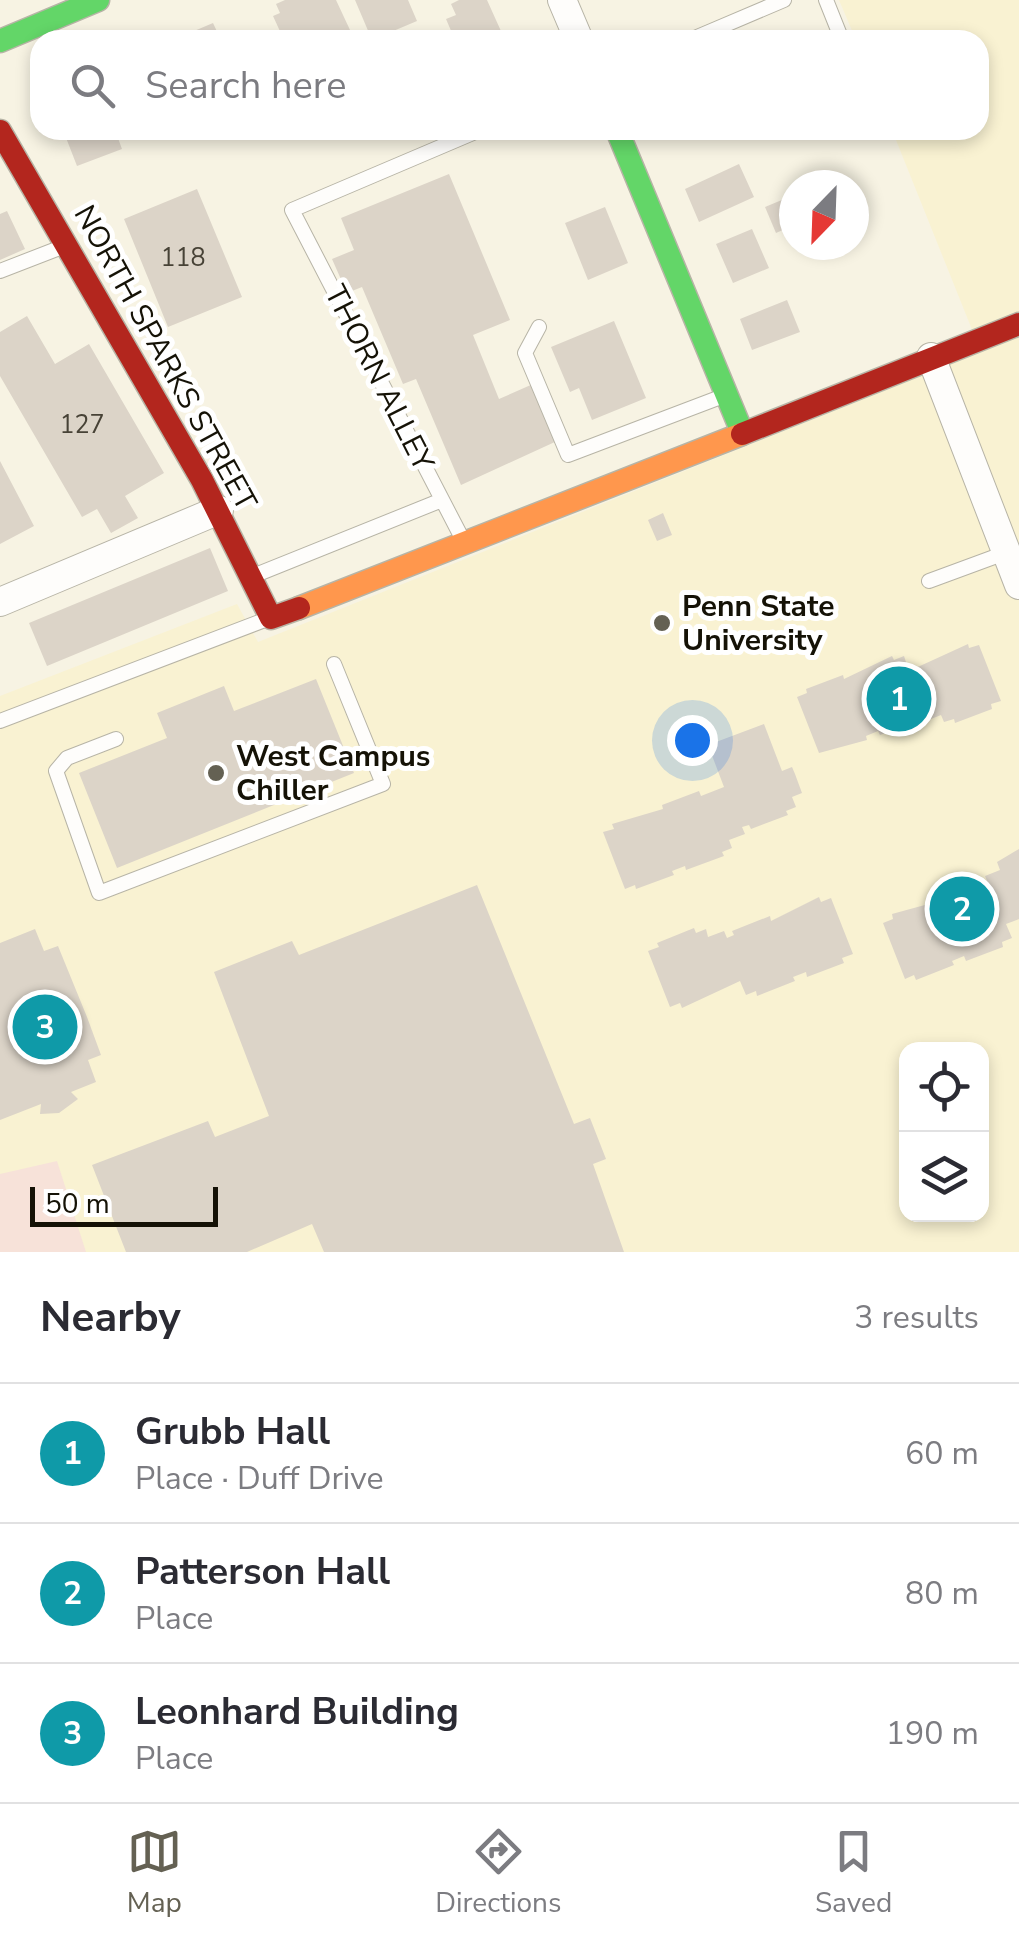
<!DOCTYPE html>
<html lang="en">
<head>
<meta charset="utf-8">
<style>
	body { margin:0; font-family:"Nunito Sans",sans-serif; background:#f2f2f3; color:#2b2b33 }
	.controls { position:absolute; right:30px; bottom:30px; display:grid; overflow:hidden; border-radius:20px; box-shadow:0 5px 15px #0003 }
	.controls button { width:90px; height:90px; display:grid; place-items:center; padding:0; border:0; border-bottom:2px solid #e1e1e2; background:#fff; color:#2b2b33; font:50px sans-serif }
	.compass { position:absolute; left:779px; top:170px; width:90px; height:90px; border-radius:50%; background:#fff; box-shadow:0 5px 15px #0003; rotate:203deg }
	.scale { position:absolute; left:30px; bottom:25px; width:188px; box-sizing:border-box; padding-left:10px; border:5px solid #151206; border-top:0; font-size:28px; line-height:35px; white-space:nowrap; color:#151206; -webkit-text-stroke:8px #fff; paint-order:stroke }
	.you { position:absolute; left:692px; top:740px; width:35px; height:35px; margin:-25px; border:8px solid #fff; border-radius:50%; background:#1a73e8; box-shadow:0 0 0 15px #1a73e833 }
	.badge { display:grid; place-items:center; width:65px; height:65px; border-radius:50%; background:#646153; color:#fff; font-size:32px; font-weight:700 }
	.pin { position:absolute; translate:-50% -50%; border:5px solid #fff; box-shadow:0 2px 10px #0006 }
	.list { margin:0; padding:0; list-style:none }
	h2 { display:flex; justify-content:space-between; align-items:center; height:130px; margin:0; padding:0 40px; font-size:42px }
	h2 small { font-size:32px; font-weight:400; color:#7c7c81 }
	.list li { display:grid; grid-template-columns:65px 1fr auto; gap:30px; align-items:center; box-sizing:border-box; height:140px; padding:0 40px; border-top:2px solid #e1e1e2 }
	.list b { display:block; font-size:38px; white-space:nowrap }
	.list p { margin:0; font-size:32px; white-space:nowrap; color:#7c7c81 }
	.list em { font-size:32px; font-style:normal; color:#7c7c81 }
	.icon { flex:none; width:55px; height:55px; fill:none; stroke:currentColor; stroke-width:2; stroke-linecap:round; stroke-linejoin:round }
	.map { position:relative; flex:none; width:1019px; height:1252px; overflow:hidden }
	.search { position:absolute; background:#fff; box-shadow:0 5px 15px #0003; left:30px; right:30px; top:30px; height:110px; display:flex; align-items:center; gap:25px; box-sizing:border-box; padding:0 35px; border-radius:30px; color:#7c7c81; font-size:38px }
	.sheet { height:550px; background:#fff }
	nav { display:flex; justify-content:space-around; align-items:center; box-sizing:border-box; height:140px; border-top:2px solid #e1e1e2; background:#fff; font-size:28px; color:#7c7c81 }
	nav a { display:grid; justify-items:center; gap:5px }
	nav .on { color:#646153 }
	.map>svg:first-child { display:block }
	.built { fill:#f9f2d2; fill-rule:evenodd }
	.green { fill:#f7e2d9 }
	.building { fill:#dcd4c8 }
	.lines { fill:none; stroke-linecap:round; stroke-linejoin:round }
	.lane-casing { stroke:#b7b4a6; stroke-width:16 }
	.street-casing { stroke:#b7b4a6; stroke-width:30 }
	.fast-casing { stroke:#b7b4a6; stroke-width:25 }
	.slow-casing { stroke:#b7b4a6; stroke-width:25 }
	.jam-casing { stroke:#b7b4a6; stroke-width:25 }
	.lane { stroke:#fefdfb; stroke-width:14 }
	.street { stroke:#fefdfb; stroke-width:28 }
	.fast { stroke:#63d668; stroke-width:22 }
	.slow { stroke:#ff974d; stroke-width:22 }
	.jam { stroke:#b3261e; stroke-width:22 }
	.poi-dot { fill:#646153; stroke:#fff; stroke-width:4 }
	.labels { text-anchor:middle; dominant-baseline:central; stroke-width:10; stroke-linejoin:round; paint-order:stroke }
	.number-label { font-size:25px; fill:#474236 }
	.street-label { font-size:30px; fill:#151206; stroke:#fff }
	.poi-label { font-size:30px; font-weight:bold; fill:#151206; stroke:#fff; text-anchor:start }
</style>
</head>
<body>
<div class="map">
<svg width="1019" height="1252" viewBox="0 0 1019 1252">
	<rect width="100%" height="100%" fill="#f7f3e3"/>
	<!-- built -->
	<path class="built" d="M839,0H1019V1252H0V696L237,604L258,642L981,352L892,130H979V40H856ZM906,1050H982V1214H906Z"/>
	<!-- green -->
	<path class="green" d="M57,1161L86,1252H0V1174Z"/>
	<!-- building -->
	<path class="building" d="M285,0H336L350,30L338,35L340,40H284L273,16L280,13L276,4Z
		M355,0H408L417,21L372,40Z
		M459,0H487L505,40H455L446,19L456,15L451,4Z
		M213,23L221,40H173Z
		M63,130H115L122,149L77,166Z
		M739,164L754,197L699,222L685,189Z
		M449,174L510,320L473,335L499,399L533,384L557,441L461,485L416,379L403,384L362,287L347,293L332,259L354,250L341,218Z
		M197,189L242,297L168,327L124,219Z
		M789,197L794,225L776,233L765,207Z
		M605,207L628,263L588,280L565,223Z
		M7,211L25,249L0,260V214Z
		M752,229L769,268L733,283L716,244Z
		M787,300L800,332L752,350L740,319Z
		M27,316L55,364L89,344L164,473L125,496L138,518L111,533L97,509L82,517L0,376V332Z
		M614,321L646,398L592,420L579,388L570,392L551,347Z
		M0,461L34,526L0,544Z
		M663,513L672,535L657,541L648,520Z
		M210,548L228,591L47,666L29,623Z
		M968,644L969,648L979,645L1001,701L991,704L992,709L955,723L954,719L944,722L941,715L926,721L923,713L916,716L917,721L880,735L878,731L866,736L867,740L819,753L797,697L807,693L806,689L843,675L844,679L892,656L894,660L904,656L909,671Z
		M316,679L354,773L117,868L79,773L167,738L157,713L224,686L234,711Z
		M764,724L782,771L792,767L795,774L802,793L792,797L796,807L786,811L788,815L751,829L749,825L742,827L745,834L729,840L732,848L722,852L724,856L686,870L685,866L672,871L674,875L636,889L635,885L625,889L603,832L614,829L612,824L663,809L662,805L699,791L701,796L724,787L708,745Z
		M1019,849V919L1006,924L1012,938L1002,942L1003,947L966,961L964,956L952,961L954,965L916,980L914,975L905,979L883,923L893,919L892,914L943,900L941,895L978,881L980,886L988,883L985,876L1000,870L997,862Z
		M477,885L574,1124L590,1118L606,1159L593,1164L624,1252H324L312,1224L247,1252H126L92,1165L208,1121L215,1137L269,1116L214,972L292,941L299,955Z
		M819,897L821,902L831,898L853,954L842,958L844,963L807,977L806,972L793,977L795,981L757,996L756,991L746,995L740,981L682,1008L680,1003L670,1007L648,951L659,947L657,943L694,928L696,933L706,929L708,937L724,931L727,938L734,935L732,931L770,916L771,921Z
		M35,929L44,951L58,946L87,1017L101,1055L88,1060L96,1082L71,1092L78,1099L59,1113L40,1114L41,1104L0,1120V943Z"/>
	<g class="lines">
		<defs>
			<path id="lane" d="M826,0L842,40
				M690,40L784,0
				M0,271L62,247
				M539,327L525,353L568,455L726,395
				M464,542L292,210L480,130
				M253,576L442,500
				M929,581L1005,553
				M0,721L270,618
				M116,739L67,758L56,771L99,893L383,784L334,664"/>
			<path id="street" d="M562,0L579,40
				M931,357L1019,585
				M0,602L219,510"/>
			<path id="fast" d="M0,41L98,0
				M617,130L742,432"/>
			<path id="slow" d="M299,608L742,434"/>
			<path id="jam" d="M0,131L202,480L271,618L299,608
				M742,434L1019,324"/>
		</defs>
		<!-- lane casing -->
		<use href="#lane" class="lane-casing"/>
		<!-- street casing -->
		<use href="#street" class="street-casing"/>
		<!-- fast casing -->
		<use href="#fast" class="fast-casing"/>
		<!-- slow casing -->
		<use href="#slow" class="slow-casing"/>
		<!-- jam casing -->
		<use href="#jam" class="jam-casing"/>
		<!-- lane -->
		<use href="#lane" class="lane"/>
		<!-- street -->
		<use href="#street" class="street"/>
		<!-- fast -->
		<use href="#fast" class="fast"/>
		<!-- slow -->
		<use href="#slow" class="slow"/>
		<!-- jam -->
		<use href="#jam" class="jam"/>
	</g>
	<!-- markers -->
	<g class="poi-dot">
		<circle cx="662" cy="623" r="10"/>
		<circle cx="216" cy="773" r="10"/>
	</g>
	<g class="labels">
		<!-- number labels -->
		<g class="number-label">
			<text x="183" y="258">118</text>
			<text x="82" y="425">127</text>
		</g>
		<!-- street labels -->
		<g class="street-label">
			<text transform="translate(165 358) rotate(61)">NORTH SPARKS STREET</text>
			<text transform="translate(379 378) rotate(63)">THORN ALLEY</text>
		</g>
		<!-- poi labels -->
		<g class="poi-label">
			<text x="682" y="606">Penn State<tspan x="682" dy="34">University</tspan></text>
			<text x="236" y="756">West Campus<tspan x="236" dy="34">Chiller</tspan></text>
		</g>
	</g>
</svg>
<div class="controls">
<button><svg class="icon" aria-label="locate" viewBox="0 0 24 24"><circle cx="12" cy="12" r="6"/><path d="M12 2v4M12 18v4M2 12h4M18 12h4"/></svg></button>
<button><svg class="icon" aria-label="layers" viewBox="0 0 24 24"><path d="M12 4l9 5-9 5-9-5zM3 14l9 5 9-5"/></svg></button>
</div>
<svg class="compass" viewBox="-18 -18 36 36"><path d="M0-13l5 13h-10z" fill="#e53935"/><path d="M0 13l5-13h-10z" fill="#7c7c81"/></svg>
<div class="scale">50 m</div>
<div class="you"></div>
<div class="pin badge" style="left:899px;top:699px;background:#0f9aa8">1</div>
<div class="pin badge" style="left:962px;top:909px;background:#0f9aa8">2</div>
<div class="pin badge" style="left:45px;top:1027px;background:#0f9aa8">3</div>
<div class="search"><svg class="icon" aria-label="search" viewBox="0 0 24 24"><circle cx="10" cy="10" r="6"/><path d="M15 15l6 6"/></svg>Search here</div>
</div>
<section class="sheet">
<h2>Nearby<small>3 results</small></h2>
<ul class="list">
<li><span class="badge" style="background:#0f9aa8">1</span><div><b>Grubb Hall</b><p>Place · Duff Drive</p></div><em>60 m</em></li>
<li><span class="badge" style="background:#0f9aa8">2</span><div><b>Patterson Hall</b><p>Place</p></div><em>80 m</em></li>
<li><span class="badge" style="background:#0f9aa8">3</span><div><b>Leonhard Building</b><p>Place</p></div><em>190 m</em></li>
</ul>
</section>
<nav>
<a class="on"><svg class="icon" aria-label="map" viewBox="0 0 24 24"><path d="M3 6l6-2 6 2 6-2v14l-6 2-6-2-6 2zM9 4v14M15 6v14"/></svg>Map</a>
<a><svg class="icon" aria-label="directions" viewBox="0 0 24 24"><path d="M12 3l9 9-9 9-9-9zM9 14v-3h6M13 9l2 2-2 2"/></svg>Directions</a>
<a><svg class="icon" aria-label="saved" viewBox="0 0 24 24"><path d="M7 4h10v16l-5-4-5 4z"/></svg>Saved</a>
</nav>
</body>
</html>
